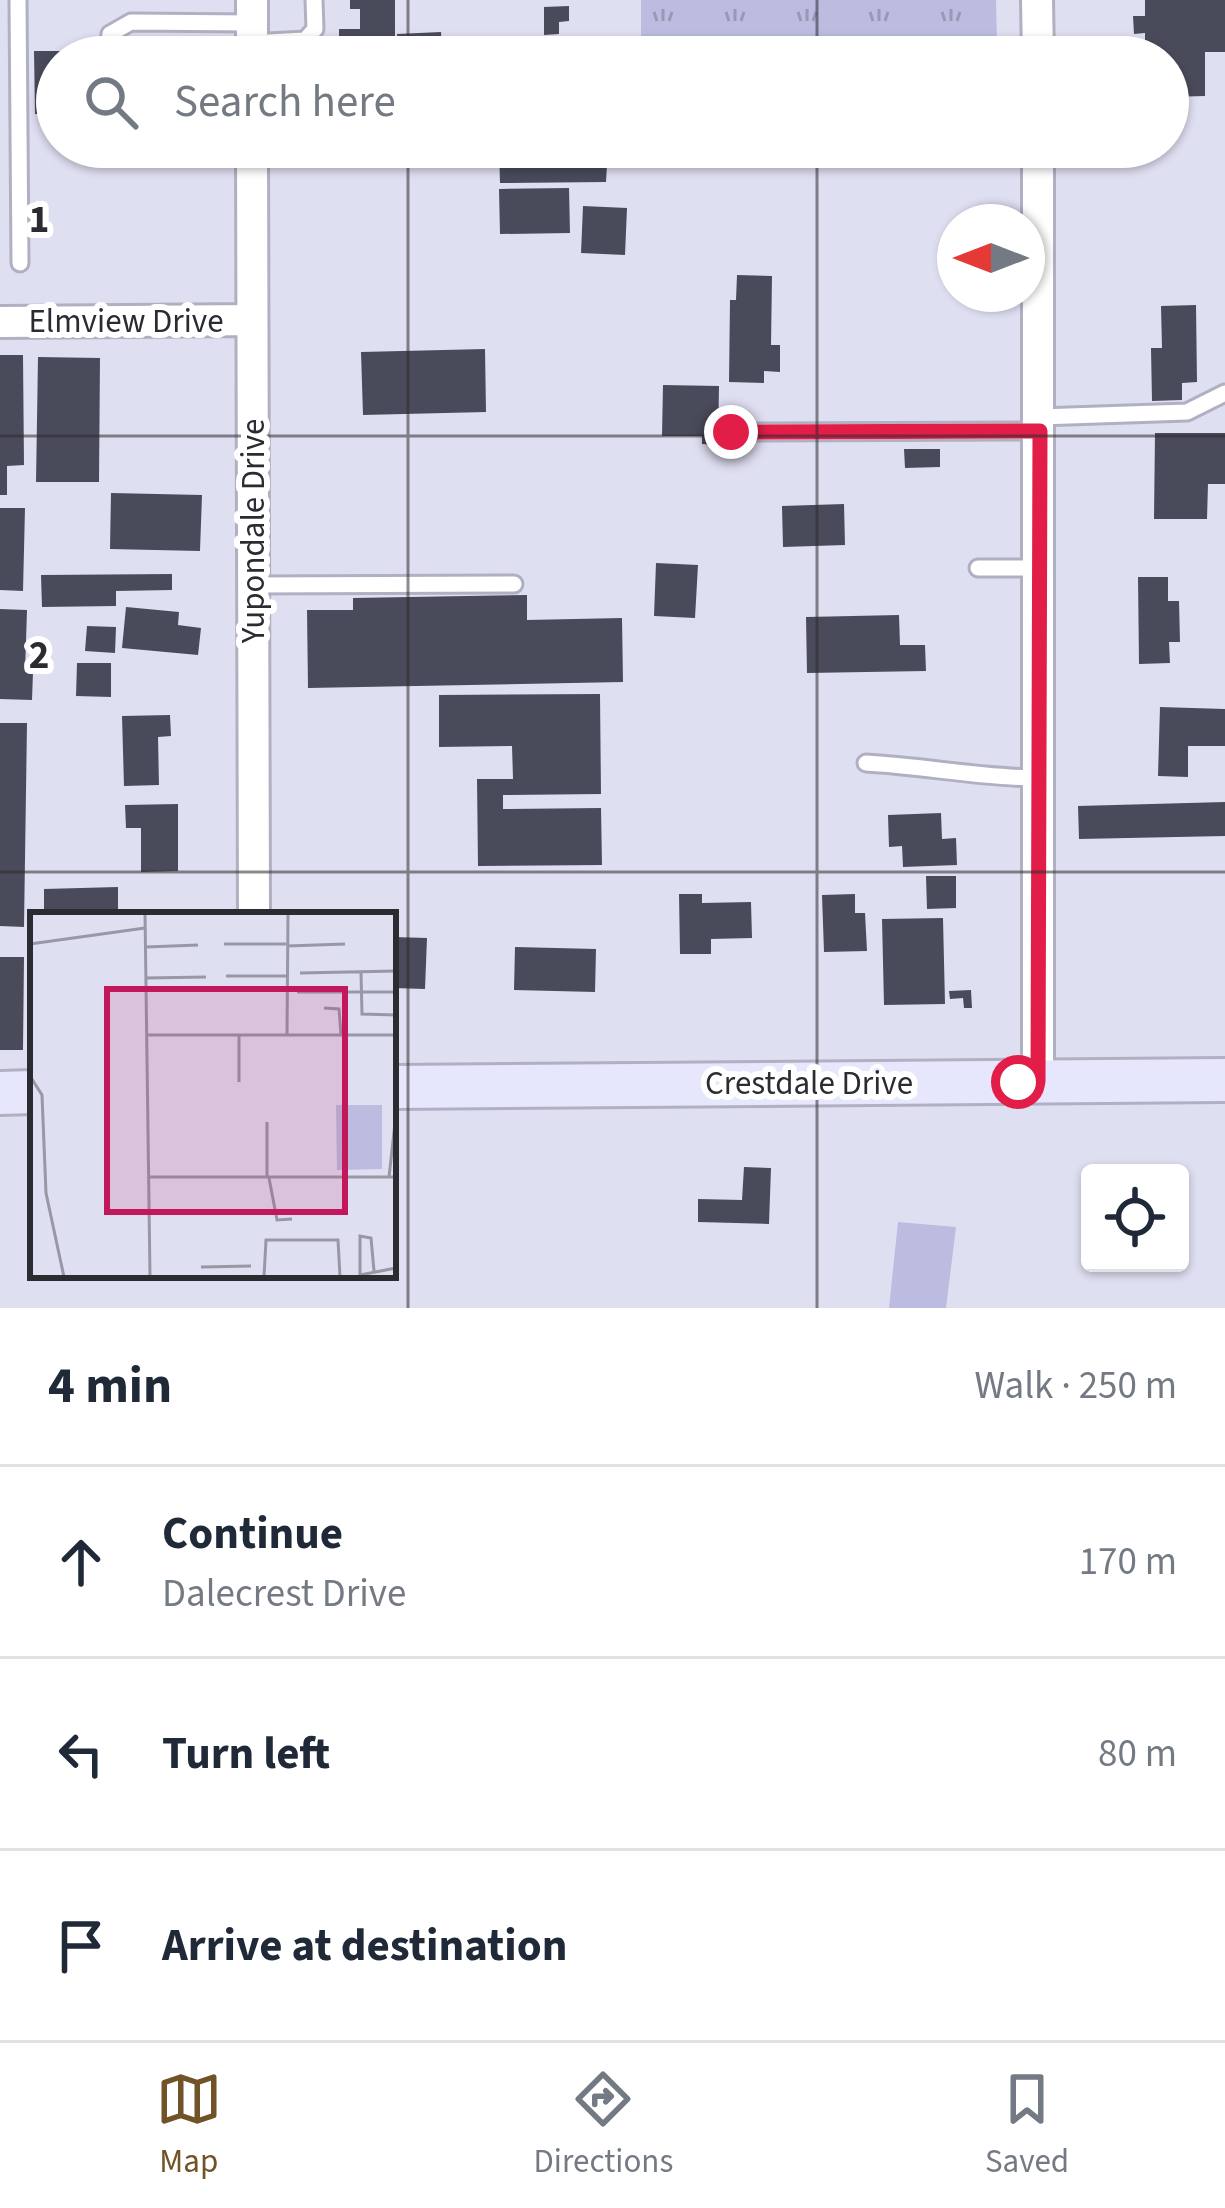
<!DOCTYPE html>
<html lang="en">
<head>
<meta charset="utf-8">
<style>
	body { margin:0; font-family:"Source Sans 3",sans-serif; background:#f6f6f7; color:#1f2937 }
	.controls { position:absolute; right:36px; bottom:36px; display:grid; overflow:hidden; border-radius:12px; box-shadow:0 3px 9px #0004 }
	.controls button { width:108px; height:108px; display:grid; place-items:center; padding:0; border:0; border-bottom:3px solid #e0e1e3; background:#fff; color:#1f2937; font:60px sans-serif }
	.compass { position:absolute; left:937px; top:204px; width:108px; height:108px; border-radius:50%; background:#fff; box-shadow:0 3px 9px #0004; rotate:270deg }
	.stop { position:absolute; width:36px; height:36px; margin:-27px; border:9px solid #e11d48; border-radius:50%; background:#fff }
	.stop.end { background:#e11d48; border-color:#fff; box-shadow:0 3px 12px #0008 }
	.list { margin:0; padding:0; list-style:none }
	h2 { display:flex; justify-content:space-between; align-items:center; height:156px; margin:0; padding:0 48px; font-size:51px }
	h2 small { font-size:39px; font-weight:400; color:#747a83 }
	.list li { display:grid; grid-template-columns:78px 1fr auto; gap:36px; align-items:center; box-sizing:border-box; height:192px; padding:0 48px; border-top:3px solid #e0e1e3 }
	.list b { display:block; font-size:45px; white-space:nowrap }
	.list p { margin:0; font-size:39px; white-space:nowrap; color:#747a83 }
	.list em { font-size:39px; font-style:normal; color:#747a83 }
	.icon { flex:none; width:66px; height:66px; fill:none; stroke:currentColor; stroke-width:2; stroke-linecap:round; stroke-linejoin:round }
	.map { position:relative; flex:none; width:1225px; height:1308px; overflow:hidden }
	.search { position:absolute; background:#fff; box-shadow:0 3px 9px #0004; left:36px; right:36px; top:36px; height:132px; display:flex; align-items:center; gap:30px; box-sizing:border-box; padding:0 42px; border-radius:66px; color:#747a83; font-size:45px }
	.sheet { height:732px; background:#fff }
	nav { display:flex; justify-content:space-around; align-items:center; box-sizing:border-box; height:168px; border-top:3px solid #e0e1e3; background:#fff; font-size:33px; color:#747a83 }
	nav a { display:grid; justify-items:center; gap:6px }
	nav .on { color:#715327 }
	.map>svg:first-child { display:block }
	.grass { fill:url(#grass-tufts) }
	.green { fill:#bbbcdf }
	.building { fill:#4a4b5a }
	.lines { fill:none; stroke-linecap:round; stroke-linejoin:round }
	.lane-casing { stroke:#b0b0c2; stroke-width:21 }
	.street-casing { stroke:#b0b0c2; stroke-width:36 }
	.secondary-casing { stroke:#b0b0c2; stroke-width:48 }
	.lane { stroke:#fff; stroke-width:15 }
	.street { stroke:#fff; stroke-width:30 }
	.secondary { stroke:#e6e6fd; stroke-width:42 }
	.route { stroke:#e11d48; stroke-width:15 }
	.grid { fill:none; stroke:#2b2b32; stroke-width:3; stroke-opacity:0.55 }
	.labels { text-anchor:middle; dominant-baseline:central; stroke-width:12; stroke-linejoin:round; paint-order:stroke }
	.street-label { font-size:33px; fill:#2b2b32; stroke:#fff }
	.inset-road { fill:none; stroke:#9797a5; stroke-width:3 }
	.view { fill:#c2185b; fill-opacity:0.15; stroke:#c2185b; stroke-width:6 }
	.inset-edge { fill:none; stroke:#2b2b32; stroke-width:6 }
	.grid-label { font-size:39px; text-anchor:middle; font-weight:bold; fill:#2b2b32; stroke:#fff; stroke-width:12; stroke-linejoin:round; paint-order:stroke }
</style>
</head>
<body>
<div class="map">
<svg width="1225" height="1308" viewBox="0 0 1225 1308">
	<defs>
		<pattern id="grass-tufts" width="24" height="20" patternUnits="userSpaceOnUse" patternTransform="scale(3)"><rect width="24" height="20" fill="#bbbcdf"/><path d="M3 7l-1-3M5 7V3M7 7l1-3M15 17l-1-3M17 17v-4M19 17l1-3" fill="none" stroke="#9899b5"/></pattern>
	</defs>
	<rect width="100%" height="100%" fill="#dfdff2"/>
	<!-- grass -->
	<path class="grass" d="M641,0H996L997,45L641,50Z"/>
	<!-- green -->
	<path class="green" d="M898,1222L956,1227L946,1308H889Z"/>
	<!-- building -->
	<path class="building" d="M350,0H395V57H357V48H339V29H360V9H350Z
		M1145,0H1225V52H1205V96L1168,97V57H1145V33L1134,34L1133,16H1145Z
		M569,6V21L559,22V34L544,35V7Z
		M441,32L442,57H398L397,34Z
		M34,51H73V57H57V114H35Z
		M499,147H608L606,182L500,183Z
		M569,188L570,233L500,234L499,189Z
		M583,206L627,208L625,255L581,253Z
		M737,275L772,276L771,345H780V372L764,371V383L729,382L730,300H736Z
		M1196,305L1197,382L1182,383V400L1152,401L1151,348H1162L1161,306Z
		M485,349L486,412L363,415L361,352Z
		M0,355H23L24,465L7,466V495H0Z
		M38,357L100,358L99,482H36Z
		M663,385L719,386L718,445L702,444V436H662Z
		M1155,433H1225V484H1208L1207,519H1154Z
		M904,449H940V467L905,468Z
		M111,493L202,495L200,551L110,549Z
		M844,504L845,545L783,547L782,506Z
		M0,508H25L23,591L0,590Z
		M656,563L698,565L695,618L654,616Z
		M172,574V590L116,591V606L42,607L41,575Z
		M1138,577H1168V601H1179L1180,642H1169L1170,663L1139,664Z
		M527,595V620L622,618L623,682L308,688L307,610H353V598Z
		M126,607L179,612L178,625L201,628L198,655L122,648Z
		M0,609L27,610L25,672H33L32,700L0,699Z
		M899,615L900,645H925L926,671L807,673L806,617Z
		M87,626L116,627L115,653L85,651Z
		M77,663H111V697L76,696Z
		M600,694L601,794L503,795V809L601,808L602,865L478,866L477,779H513L512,746L439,747V695Z
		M1160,707L1225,709V746H1188V777L1158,776Z
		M170,715L171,736L158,737L159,785L124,786L122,716Z
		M0,723H27L24,927L0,926Z
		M1225,802V836L1079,839L1078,806Z
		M178,804V871L141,872V828H126L125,805Z
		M941,813L942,839L956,838L957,865L903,867L902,846L889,847L888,815Z
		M926,876H956V908L927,909Z
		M118,887V915H44V889Z
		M679,894H702V903L751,902L752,938L711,939V954H680Z
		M855,894V913H865L867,951L824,952L822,895Z
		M943,918L945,1004L884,1005L882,919Z
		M393,937L427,938L425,989L393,988Z
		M515,947L596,949L595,992L514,990Z
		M0,957H24L23,1050H0Z
		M971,990L972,1008H964L963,998L950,999L949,991Z
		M744,1167L771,1168L769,1224L698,1222V1199L742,1200Z"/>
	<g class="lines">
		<defs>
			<path id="lane" d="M18,0L20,263
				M252,43L305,40L315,29L314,0
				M108,57L110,34L131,22L252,23
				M1039,417L1187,412L1225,393
				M731,432L1039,431
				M978,568H1039
				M253,585L514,584
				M866,763C924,766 981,778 1039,778"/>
			<path id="street" d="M252,0V57
				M1037,0L1038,57
				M252,147L254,915
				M0,322L252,320
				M1038,1082V147"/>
			<path id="secondary" d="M393,1087L1225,1080
				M0,1093L33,1092"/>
		</defs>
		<!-- lane casing -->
		<use href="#lane" class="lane-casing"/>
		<!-- street casing -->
		<use href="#street" class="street-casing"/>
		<!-- secondary casing -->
		<use href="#secondary" class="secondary-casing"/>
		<!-- lane -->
		<use href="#lane" class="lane"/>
		<!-- street -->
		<use href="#street" class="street"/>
		<!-- secondary -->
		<use href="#secondary" class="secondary"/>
	</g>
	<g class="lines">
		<!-- route -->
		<path class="route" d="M731,432L1040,431L1038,1082H1018"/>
	</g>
	<!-- grid -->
	<path class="grid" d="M408,0V57M817,0V57M408,147V1308M817,147V1308M0,436H1225M0,872H1225"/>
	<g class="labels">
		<!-- street labels -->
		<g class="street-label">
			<text x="126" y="321">Elmview Drive</text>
			<text transform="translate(253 531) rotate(-90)">Yupondale Drive</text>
			<text x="809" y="1083">Crestdale Drive</text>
		</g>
	</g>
	<!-- overview -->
	<g transform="translate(30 912)">
		<rect width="366" height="366" fill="#dfdff2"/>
		<path d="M306,193H352V257L307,258Z" fill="#bbbcdf"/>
		<path class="inset-road" d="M115,1L120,365M0,32L115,16M194,32H256M257,34L315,32M116,35L168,33M331,60L332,102L366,103M270,61L366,59M196,64H256M116,66L176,65M267,80H366M294,96L309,97L311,123M117,123H366M209,123V170M257,123L258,1M0,164L12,183L16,281L34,365M237,210V266M118,265H366M359,265L366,202M239,266L247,308L262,307M171,355L221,354M330,363L366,356M234,365L236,328H308L310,365M330,365V324L341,326L344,359"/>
		<path class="view" d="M77,77H315V300H77Z"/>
		<rect width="366" height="366" class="inset-edge"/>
	</g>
	<g class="grid-label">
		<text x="39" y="232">1</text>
		<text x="39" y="668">2</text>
	</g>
</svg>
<div class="controls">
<button><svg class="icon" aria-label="locate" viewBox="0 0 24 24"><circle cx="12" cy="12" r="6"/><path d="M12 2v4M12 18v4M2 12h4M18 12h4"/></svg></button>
</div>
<svg class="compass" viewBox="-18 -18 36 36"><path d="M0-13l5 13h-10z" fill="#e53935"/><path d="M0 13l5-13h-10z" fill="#747a83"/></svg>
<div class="stop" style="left:1018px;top:1082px"></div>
<div class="stop end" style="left:731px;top:432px"></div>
<div class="search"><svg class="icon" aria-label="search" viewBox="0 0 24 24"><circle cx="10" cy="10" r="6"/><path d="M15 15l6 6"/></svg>Search here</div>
</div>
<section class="sheet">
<h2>4 min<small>Walk · 250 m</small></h2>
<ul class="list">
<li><svg class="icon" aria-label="ahead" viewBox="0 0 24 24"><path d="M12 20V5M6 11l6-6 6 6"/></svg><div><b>Continue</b><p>Dalecrest Drive</p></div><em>170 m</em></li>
<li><svg class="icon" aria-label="left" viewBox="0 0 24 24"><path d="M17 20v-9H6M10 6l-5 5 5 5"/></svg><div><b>Turn left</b></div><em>80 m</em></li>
<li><svg class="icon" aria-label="arrive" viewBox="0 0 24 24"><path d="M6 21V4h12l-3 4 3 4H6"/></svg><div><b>Arrive at destination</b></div></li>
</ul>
</section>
<nav>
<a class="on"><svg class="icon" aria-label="map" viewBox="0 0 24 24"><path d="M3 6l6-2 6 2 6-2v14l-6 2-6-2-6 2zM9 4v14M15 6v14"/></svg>Map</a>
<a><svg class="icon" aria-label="directions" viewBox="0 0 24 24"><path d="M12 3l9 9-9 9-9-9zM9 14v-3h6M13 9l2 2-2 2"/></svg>Directions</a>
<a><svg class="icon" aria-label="saved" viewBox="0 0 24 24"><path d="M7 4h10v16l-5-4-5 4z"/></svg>Saved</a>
</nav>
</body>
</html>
